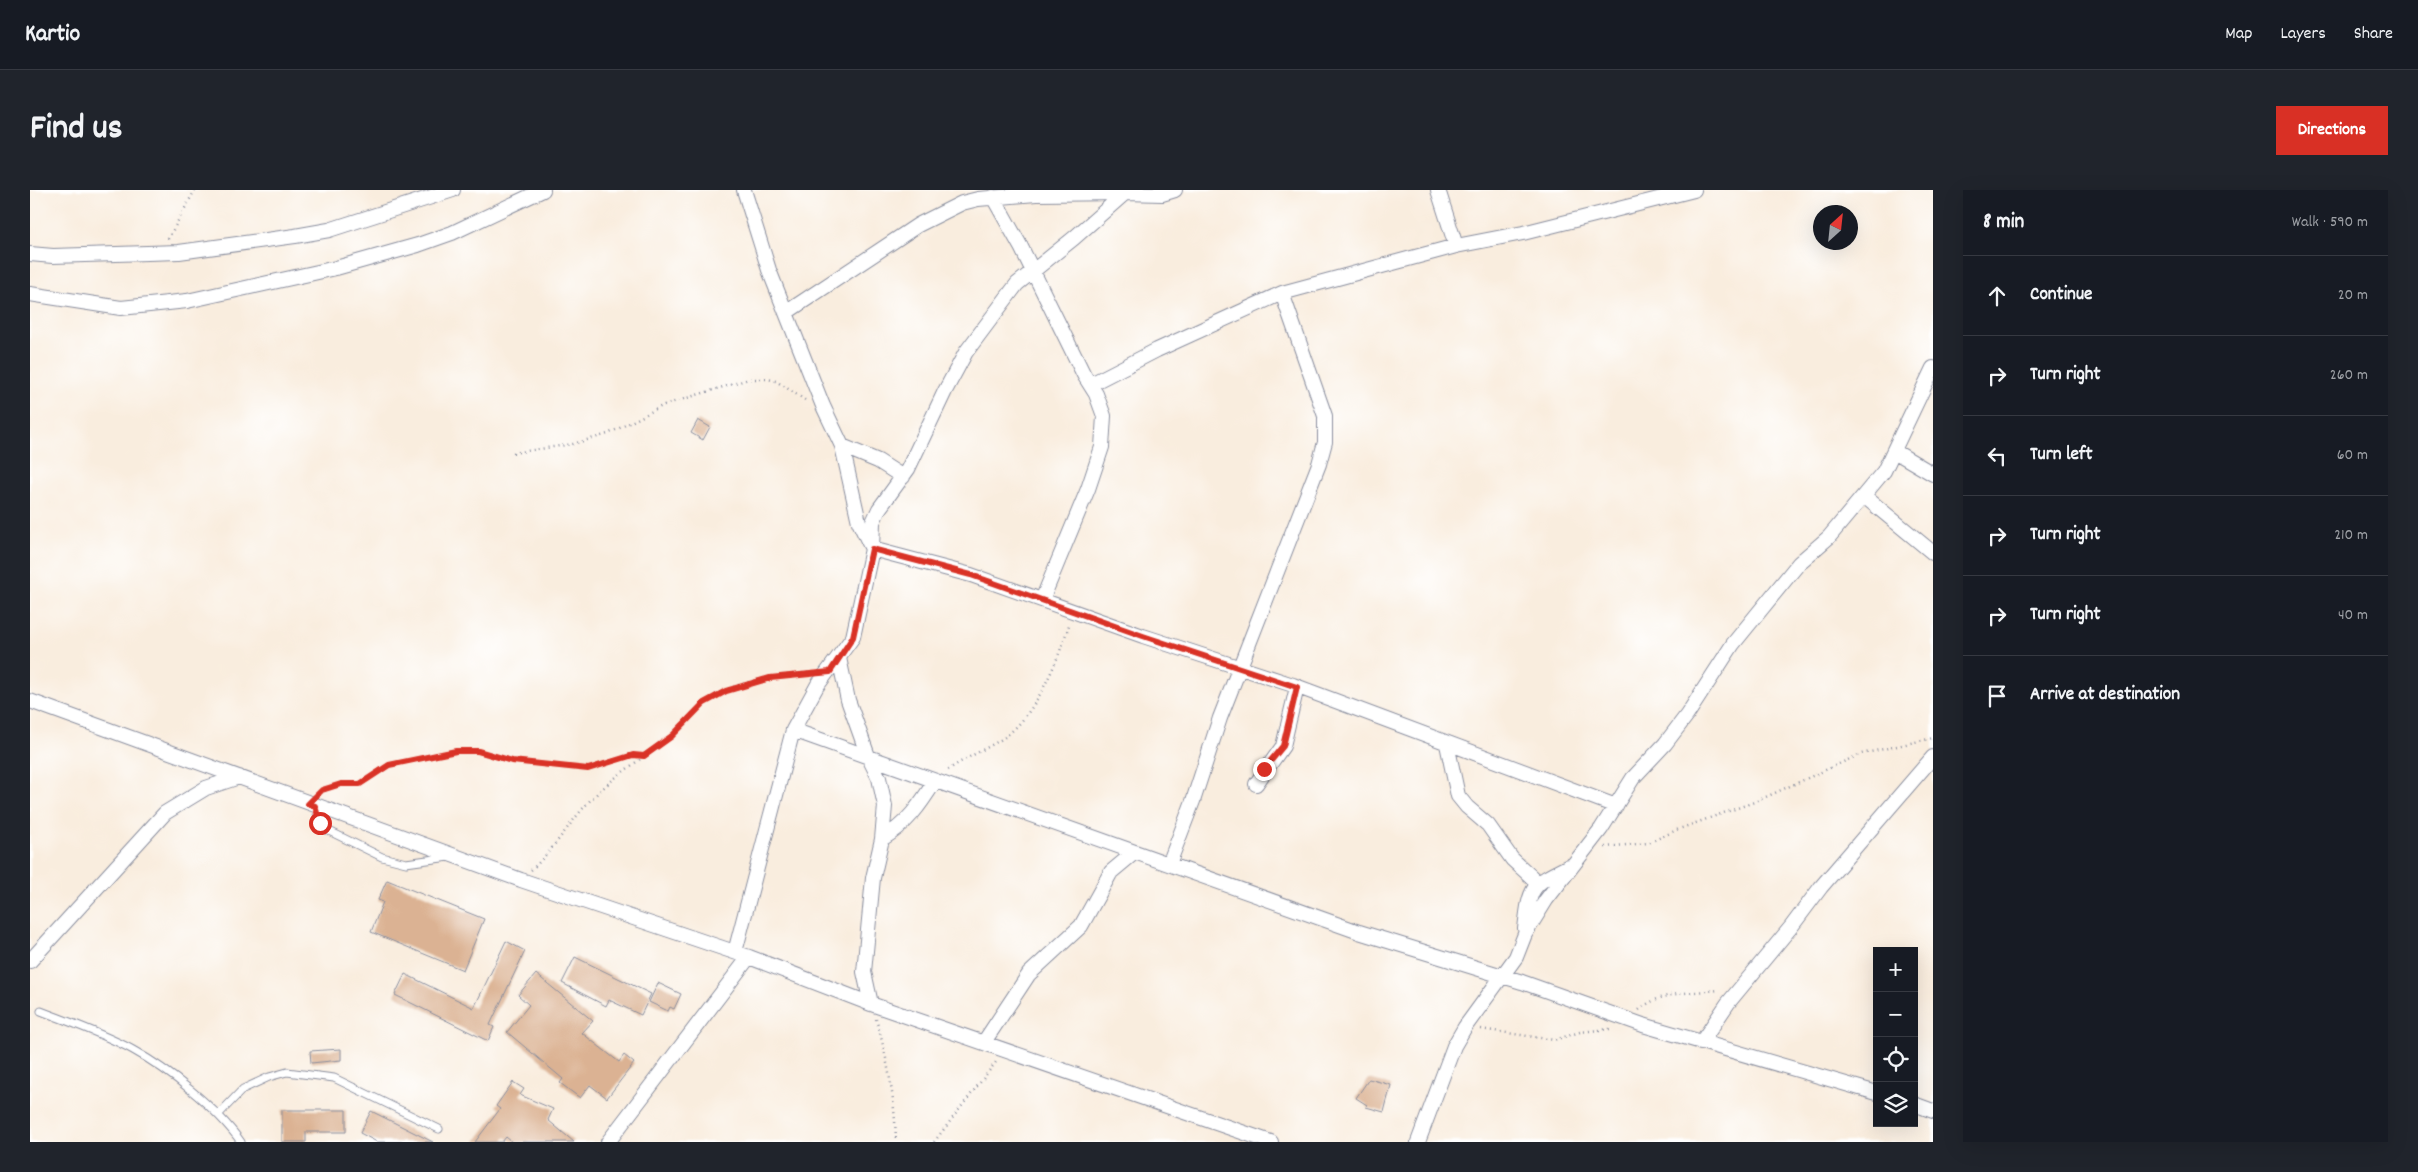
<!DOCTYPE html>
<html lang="en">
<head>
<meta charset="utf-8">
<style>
	body { margin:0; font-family:Dekko,sans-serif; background:#20242c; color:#f1f3f6 }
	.controls { position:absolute; right:15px; bottom:15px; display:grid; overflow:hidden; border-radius:0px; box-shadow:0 5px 20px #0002 }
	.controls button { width:45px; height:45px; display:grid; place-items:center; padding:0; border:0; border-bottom:1px solid #363941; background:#171b24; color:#f1f3f6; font:25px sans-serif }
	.compass { position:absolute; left:1783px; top:15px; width:45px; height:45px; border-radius:50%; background:#171b24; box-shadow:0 5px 20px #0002; rotate:27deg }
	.stop { position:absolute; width:15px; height:15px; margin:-11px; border:4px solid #d93025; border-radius:50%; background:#fff }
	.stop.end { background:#d93025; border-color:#fff; box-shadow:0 1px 5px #0008 }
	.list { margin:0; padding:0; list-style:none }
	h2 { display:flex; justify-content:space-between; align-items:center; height:65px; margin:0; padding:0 20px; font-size:21px }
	h2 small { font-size:16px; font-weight:400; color:#9ea1a6 }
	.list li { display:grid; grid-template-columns:32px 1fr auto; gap:15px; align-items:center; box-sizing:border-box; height:80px; padding:0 20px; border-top:1px solid #363941 }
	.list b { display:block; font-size:19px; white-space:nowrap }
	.list em { font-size:16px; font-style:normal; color:#9ea1a6 }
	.icon { flex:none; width:28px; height:28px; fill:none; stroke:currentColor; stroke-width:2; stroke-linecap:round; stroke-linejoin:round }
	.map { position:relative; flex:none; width:1903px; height:952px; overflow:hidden; border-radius:0px }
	header { display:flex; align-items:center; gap:30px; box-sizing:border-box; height:70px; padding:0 25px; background:#171b24; border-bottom:1px solid #363941 }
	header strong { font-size:24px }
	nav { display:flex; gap:28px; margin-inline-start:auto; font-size:18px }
	.intro { display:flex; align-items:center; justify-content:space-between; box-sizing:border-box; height:120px; padding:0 30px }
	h1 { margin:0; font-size:35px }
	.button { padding:12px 22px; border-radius:0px; background:#d93025; color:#fff; font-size:18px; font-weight:700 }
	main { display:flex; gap:30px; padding:0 30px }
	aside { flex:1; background:#171b24; border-radius:0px; box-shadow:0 5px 20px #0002 }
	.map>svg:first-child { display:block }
	.building { fill:#dbb293 }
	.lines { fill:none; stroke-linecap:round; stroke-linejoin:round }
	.lane-casing { stroke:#8a8e9e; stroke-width:9 }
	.street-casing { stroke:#8a8e9e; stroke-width:16 }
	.path { stroke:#8a8e9e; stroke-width:2.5; stroke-dasharray:1 4; stroke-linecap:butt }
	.lane { stroke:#fff; stroke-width:7 }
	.street { stroke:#fff; stroke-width:14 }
	.route { stroke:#d93025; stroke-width:6 }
</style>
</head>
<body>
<header>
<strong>Kartio</strong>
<nav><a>Map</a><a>Layers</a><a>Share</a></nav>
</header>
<div class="intro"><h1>Find us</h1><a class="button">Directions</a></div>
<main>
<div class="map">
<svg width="1903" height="952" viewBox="0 0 1903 952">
	<rect width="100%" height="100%" fill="#fff"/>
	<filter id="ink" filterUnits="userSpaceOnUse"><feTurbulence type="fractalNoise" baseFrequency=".02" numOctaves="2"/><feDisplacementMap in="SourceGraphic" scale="10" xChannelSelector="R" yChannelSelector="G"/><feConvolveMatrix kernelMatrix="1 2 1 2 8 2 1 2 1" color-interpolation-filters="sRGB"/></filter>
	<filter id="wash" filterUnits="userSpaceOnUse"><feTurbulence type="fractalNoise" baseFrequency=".0096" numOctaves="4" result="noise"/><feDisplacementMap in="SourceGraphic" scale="20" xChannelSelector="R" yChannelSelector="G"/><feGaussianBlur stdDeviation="1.12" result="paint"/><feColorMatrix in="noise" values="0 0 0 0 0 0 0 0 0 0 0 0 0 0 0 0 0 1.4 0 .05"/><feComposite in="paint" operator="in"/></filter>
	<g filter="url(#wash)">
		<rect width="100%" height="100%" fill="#f9edde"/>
		<g id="blocks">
			<!-- building -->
			<path class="building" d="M668,230L680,237L673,250L661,243Z
				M357,690L454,729L433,780L341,742L353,712L348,710Z
				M476,751L495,761L460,835L464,837L458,851L365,805L375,784L444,818Z
				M545,767L621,804L611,825L579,810L576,816L532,793Z
				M506,784L563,831L552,843L589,872L594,865L604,873L577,908L560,895L550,908L530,893L533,889L477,842L499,815L488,805Z
				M628,793L651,804L644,819L640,817L638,821L619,812Z
				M311,859V870L281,873L280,861Z
				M1339,889L1361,895L1354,922L1336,917L1337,915L1326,908Z
				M483,892L494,899L490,905L523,919L518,930L544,952H482L476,947L472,952H445L470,919L466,916Z
				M252,920H316V942H276V952H252Z
				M341,921L403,952H347L330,943Z"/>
		</g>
	</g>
	<g filter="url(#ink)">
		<use href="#blocks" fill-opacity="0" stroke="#8a8e9e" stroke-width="1"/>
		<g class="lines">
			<defs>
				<path id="lane" d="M285,616L290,633L297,640L352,667L376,673L419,667
					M11,821C42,833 74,844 103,860C139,880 187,918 211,952
					M188,925L213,899L239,887L257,882L304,888L409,939"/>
				<path id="street" d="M714,0L739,80L793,216L812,256L829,332L842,359L941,385L1113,446L1263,495L1586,616
					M1408,0L1426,56
					M963,7L991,57L1054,185L1066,204L1074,226L1072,257L1058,299L1012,410
					M0,64L23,66L149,62L265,46L299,40L423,0
					M0,104L91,118L157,111L306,78L388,55L422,43L513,0
					M757,122L888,35L932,13L948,9L1006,4L1095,3L1098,1
					M1061,194L1127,160L1252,103L1426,56L1493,43L1664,0
					M812,256L848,271L873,287
					M1864,261L1903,284
					M1834,306L1903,363
					M809,468L818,510L838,566L849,588L855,616L852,649L843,688L834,782L841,814
					M0,511L491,690L719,767L841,814L1241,952
					M763,540L1329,742L1492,792L1613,835L1847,903
					M1417,554L1428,606L1437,617L1458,635L1482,669L1508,693
					M1226,594L1253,556L1267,497
					M852,649C877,634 890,615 905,591
					M1139,674L1163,611L1190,528L1289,274L1295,252V226L1252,103
					M1495,739C1500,695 1501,695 1539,676
					M705,762L763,540L787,496L823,447L842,359L843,332L849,319L878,279L915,201L936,162L987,94L1044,48L1095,3L1132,4L1145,0
					M0,771L135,623L176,598L209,587
					M954,852L999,784L1051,736L1081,682L1105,662
					M1671,853L1698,813L1761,737L1791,697L1903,567
					M1884,914L1903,921
					M578,952L719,767
					M1388,952L1424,856L1435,837L1486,767L1495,744L1516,710L1571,639L1603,588L1635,554L1657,525L1703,454L1769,373L1799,347L1854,281L1903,178"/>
			</defs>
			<!-- lane casing -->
			<use href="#lane" class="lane-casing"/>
			<!-- street casing -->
			<use href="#street" class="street-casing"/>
			<!-- path -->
			<path class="path" d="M138,49L165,0
				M483,263L543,254L578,244L634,215L719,189H738L746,191L775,210
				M918,580C935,568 954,560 972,549C1005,527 1027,473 1039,435
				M290,602L311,594H330L359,575L426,561H448L482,571L558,579L603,565L613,566
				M1575,657L1618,653L1649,639L1727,611L1831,564L1903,548
				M501,680C522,661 537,637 555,616C578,590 605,574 632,553C647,542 658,526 674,514C703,490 742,487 779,483
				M1609,820C1631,801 1662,803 1689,800
				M846,829C858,870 865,910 866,952
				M1451,839L1524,850L1550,842L1580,839
				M904,952L966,872"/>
			<!-- lane -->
			<use href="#lane" class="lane"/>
			<!-- street -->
			<use href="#street" class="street"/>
		</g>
	</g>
	<g class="lines" filter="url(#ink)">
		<!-- route -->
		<path class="route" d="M290,633L285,616L278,614L292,600L311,594H330L359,575L426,561H448L482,571L558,579L603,565L614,566L642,546L674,513L696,501L740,488L800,482L823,447L842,359L941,385L1113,446L1267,497L1253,556L1234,579"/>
	</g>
</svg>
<div class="controls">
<button>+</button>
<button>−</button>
<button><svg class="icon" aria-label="locate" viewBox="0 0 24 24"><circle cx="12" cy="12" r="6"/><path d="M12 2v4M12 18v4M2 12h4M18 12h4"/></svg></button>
<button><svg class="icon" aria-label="layers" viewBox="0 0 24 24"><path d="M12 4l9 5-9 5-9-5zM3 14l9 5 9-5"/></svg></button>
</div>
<svg class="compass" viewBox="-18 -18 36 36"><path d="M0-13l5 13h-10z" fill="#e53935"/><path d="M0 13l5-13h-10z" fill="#9ea1a6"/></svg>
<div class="stop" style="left:290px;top:633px"></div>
<div class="stop end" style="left:1234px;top:579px"></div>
</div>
<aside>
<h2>8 min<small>Walk · 590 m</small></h2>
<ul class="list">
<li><svg class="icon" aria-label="ahead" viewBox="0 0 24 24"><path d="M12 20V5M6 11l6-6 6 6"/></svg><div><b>Continue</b></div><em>20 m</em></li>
<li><svg class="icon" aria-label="right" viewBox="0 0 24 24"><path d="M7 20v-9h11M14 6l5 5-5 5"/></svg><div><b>Turn right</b></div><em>260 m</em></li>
<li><svg class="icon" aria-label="left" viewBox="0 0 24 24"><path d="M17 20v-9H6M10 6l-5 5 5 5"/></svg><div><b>Turn left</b></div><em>60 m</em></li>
<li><svg class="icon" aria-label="right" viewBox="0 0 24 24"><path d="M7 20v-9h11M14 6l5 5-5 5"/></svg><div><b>Turn right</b></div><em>210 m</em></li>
<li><svg class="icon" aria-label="right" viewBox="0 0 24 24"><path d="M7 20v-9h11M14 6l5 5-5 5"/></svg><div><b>Turn right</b></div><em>40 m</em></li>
<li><svg class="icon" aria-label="arrive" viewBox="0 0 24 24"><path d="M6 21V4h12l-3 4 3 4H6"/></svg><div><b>Arrive at destination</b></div></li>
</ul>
</aside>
</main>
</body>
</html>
